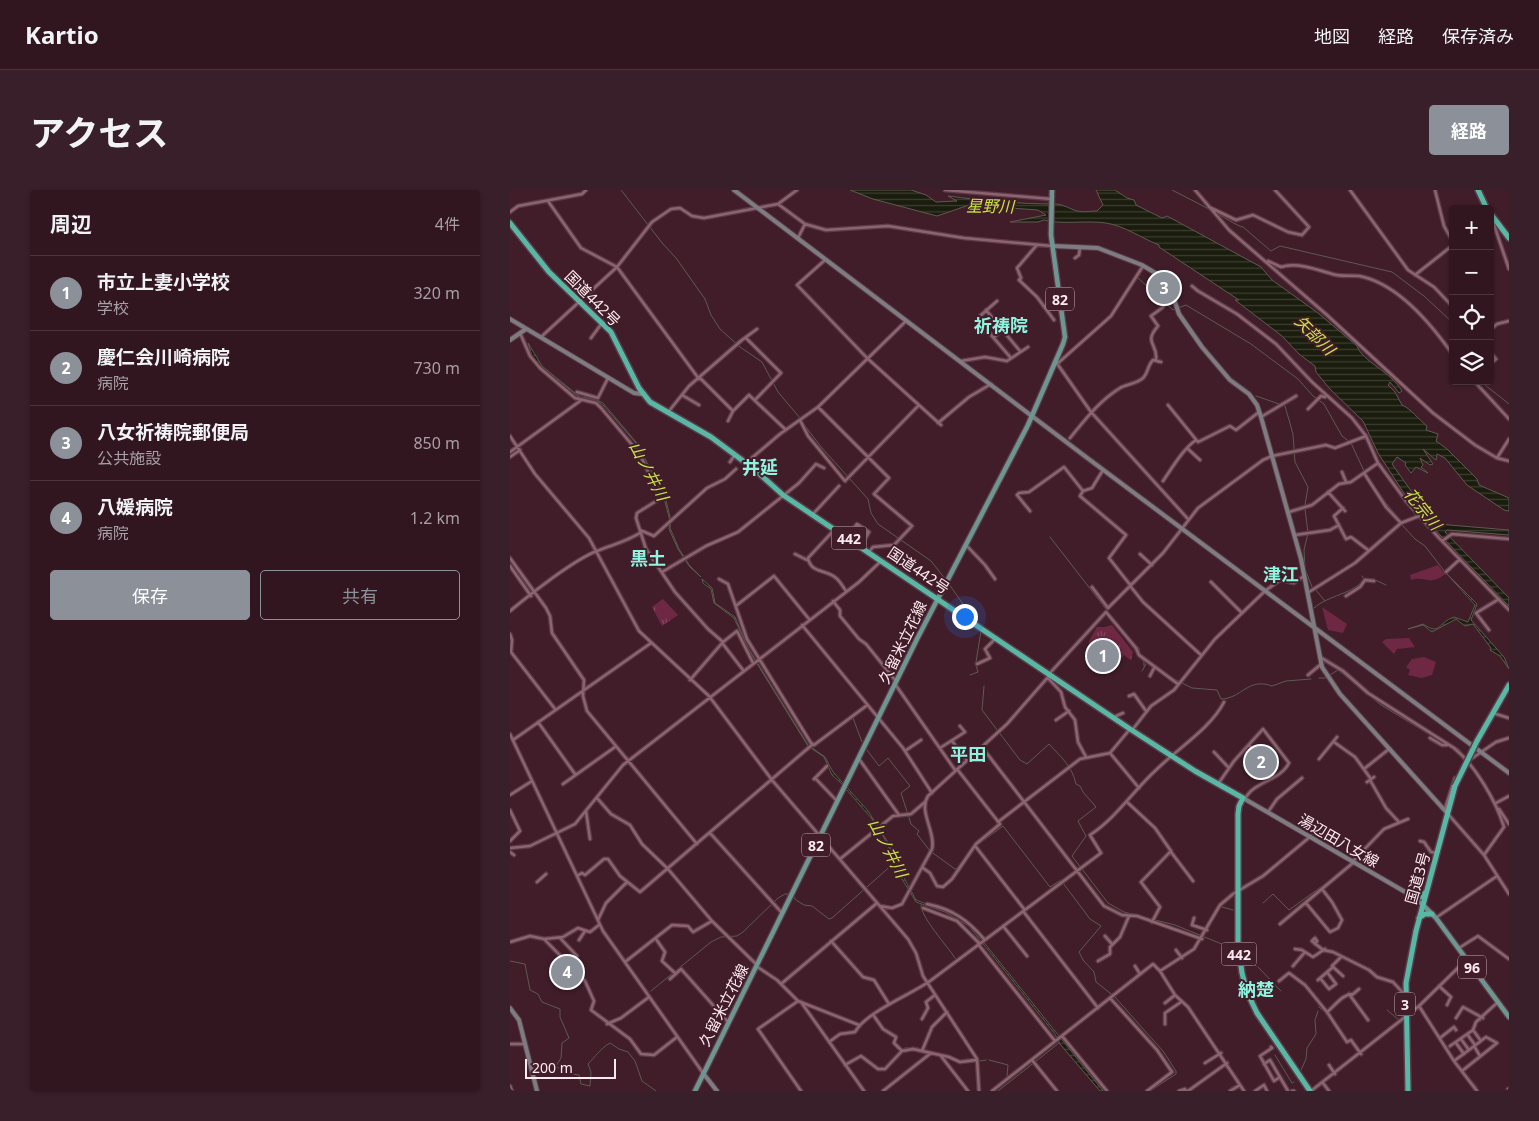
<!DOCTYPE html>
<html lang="ja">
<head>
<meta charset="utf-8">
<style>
	body { margin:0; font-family:"Noto Sans","Noto Sans JP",sans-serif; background:#391f29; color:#f1f3f6 }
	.controls { position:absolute; right:15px; top:15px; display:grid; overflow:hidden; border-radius:5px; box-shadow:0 1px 4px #0004 }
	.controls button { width:45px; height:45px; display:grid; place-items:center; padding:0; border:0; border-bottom:1px solid #4c353e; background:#311620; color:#f1f3f6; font:25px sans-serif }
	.scale { position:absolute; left:15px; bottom:12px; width:91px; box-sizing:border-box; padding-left:5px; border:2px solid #feeaef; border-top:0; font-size:14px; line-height:18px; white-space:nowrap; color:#feeaef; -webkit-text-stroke:4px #411d2a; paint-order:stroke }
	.you { position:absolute; left:454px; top:426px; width:18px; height:18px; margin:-12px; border:4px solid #fff; border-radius:50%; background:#1a73e8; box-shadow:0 0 0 8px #1a73e833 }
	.badge { display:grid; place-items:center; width:32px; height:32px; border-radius:50%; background:#8c9099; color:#fff; font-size:16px; font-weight:700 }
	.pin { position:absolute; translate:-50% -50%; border:2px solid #fff; box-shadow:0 1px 5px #0006 }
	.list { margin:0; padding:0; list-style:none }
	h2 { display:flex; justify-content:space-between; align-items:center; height:65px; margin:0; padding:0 20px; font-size:21px }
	h2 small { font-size:16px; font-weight:400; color:#a89fa5 }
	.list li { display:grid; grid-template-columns:32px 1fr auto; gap:15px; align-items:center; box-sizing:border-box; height:75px; padding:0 20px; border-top:1px solid #4c353e }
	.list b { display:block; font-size:19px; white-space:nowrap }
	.list p { margin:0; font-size:16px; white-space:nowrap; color:#a89fa5 }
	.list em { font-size:16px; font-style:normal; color:#a89fa5 }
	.actions { display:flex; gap:10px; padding:15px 20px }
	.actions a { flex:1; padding:11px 0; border:1px solid #8c9099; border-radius:5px; text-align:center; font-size:18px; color:#8c9099 }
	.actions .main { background:#8c9099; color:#fff }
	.icon { flex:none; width:28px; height:28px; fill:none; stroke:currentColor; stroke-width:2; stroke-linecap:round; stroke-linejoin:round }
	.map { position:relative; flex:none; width:999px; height:901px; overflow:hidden; border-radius:5px }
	header { display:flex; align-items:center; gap:30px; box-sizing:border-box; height:70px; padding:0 25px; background:#311620; border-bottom:1px solid #4c353e }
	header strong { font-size:24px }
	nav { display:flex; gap:28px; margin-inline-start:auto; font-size:18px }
	.intro { display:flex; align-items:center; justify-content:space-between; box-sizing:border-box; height:120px; padding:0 30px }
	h1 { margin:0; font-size:35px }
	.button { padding:12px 22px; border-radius:5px; background:#8c9099; color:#fff; font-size:18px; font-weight:700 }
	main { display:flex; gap:30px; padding:0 30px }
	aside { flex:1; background:#311620; border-radius:5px; box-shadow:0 1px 4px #0004 }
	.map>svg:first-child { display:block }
	.grass { fill:#6e2843 }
	.park { fill:url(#park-tufts) }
	.water { fill:url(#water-rules); stroke:#5e5a51 }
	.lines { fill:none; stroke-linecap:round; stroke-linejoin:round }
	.stream { stroke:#5e5a51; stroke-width:1 }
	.street-casing { stroke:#5a3c47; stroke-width:5 }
	.secondary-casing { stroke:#5a3c47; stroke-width:6 }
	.primary-casing { stroke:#5a3c47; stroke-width:7 }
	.highway-casing { stroke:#5a3c47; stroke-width:8 }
	.street { stroke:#8e6370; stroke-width:2.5 }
	.secondary { stroke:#7e7c80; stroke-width:4 }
	.primary { stroke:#6e9690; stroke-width:4.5 }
	.highway { stroke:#58b8a5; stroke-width:5 }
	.highway-bridge-casing { stroke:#5a3c47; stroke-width:8; stroke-linecap:butt }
	.highway-bridge { stroke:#58b8a5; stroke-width:5 }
	.labels { text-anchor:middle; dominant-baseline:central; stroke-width:4; stroke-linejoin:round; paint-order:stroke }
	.shield { fill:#411d2a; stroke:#c5acb4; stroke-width:1 }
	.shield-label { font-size:14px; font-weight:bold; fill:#feeaef }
	.street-label { font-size:15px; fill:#feeaef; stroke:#411d2a }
	.water-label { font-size:16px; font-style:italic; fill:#c9e544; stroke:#411d2a }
	.quarter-label { font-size:18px; font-weight:bold; fill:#8ff4df; stroke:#411d2a }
</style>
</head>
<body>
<header>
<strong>Kartio</strong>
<nav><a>地図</a><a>経路</a><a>保存済み</a></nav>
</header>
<div class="intro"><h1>アクセス</h1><a class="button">経路</a></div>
<main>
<aside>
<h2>周辺<small>4件</small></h2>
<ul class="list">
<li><span class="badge">1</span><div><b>市立上妻小学校</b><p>学校</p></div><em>320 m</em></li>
<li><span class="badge">2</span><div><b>慶仁会川崎病院</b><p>病院</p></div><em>730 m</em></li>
<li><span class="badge">3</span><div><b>八女祈祷院郵便局</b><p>公共施設</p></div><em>850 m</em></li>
<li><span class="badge">4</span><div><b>八媛病院</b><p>病院</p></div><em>1.2 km</em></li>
</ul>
<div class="actions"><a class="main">保存</a><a>共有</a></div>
</aside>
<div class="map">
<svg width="999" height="901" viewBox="0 0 999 901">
	<defs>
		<pattern id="park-tufts" width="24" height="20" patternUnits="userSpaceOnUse" patternTransform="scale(1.25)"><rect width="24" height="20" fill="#6e2843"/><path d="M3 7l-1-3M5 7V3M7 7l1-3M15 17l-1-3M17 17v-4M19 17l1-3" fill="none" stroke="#84475e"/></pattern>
		<pattern id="water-rules" width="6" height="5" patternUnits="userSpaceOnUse" patternTransform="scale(1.25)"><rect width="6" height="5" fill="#1a1d0d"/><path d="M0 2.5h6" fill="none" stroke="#3c3e31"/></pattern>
	</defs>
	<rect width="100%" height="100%" fill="#411d2a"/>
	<!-- grass -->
	<path class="grass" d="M928,375L935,384C919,397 916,385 901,390L900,385Z
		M812,417L837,434L833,443L818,440Z
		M899,448L905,457L887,459L884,464L872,452L876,449Z
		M914,467L926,472L922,485L912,488L898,485L900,480L896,477L902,469Z"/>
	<!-- park -->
	<path class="park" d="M153,409L168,425L152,436L142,417Z
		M602,435L623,462L621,470L614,465L601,481L578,462L579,451L587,437H595Z"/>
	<!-- water -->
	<path class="water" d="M340,0H401L416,5L426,12L447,11L438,6C475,11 509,14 546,14C551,14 559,18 564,20C571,23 580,21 587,21L593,15L586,0H605L617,8L624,10L626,15L652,28L657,26L751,77L762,90L808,123L847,156C853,172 880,181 892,201L889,203L880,192L878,195L885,202L892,215C900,218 909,230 917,236L916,240L928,244L926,251L937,259L967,289L969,295L999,308V321L994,320L957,295L935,268L927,264L926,270L913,259L923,274L920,275L910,268L913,275L911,277L918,283L906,277L901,283L895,275L896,273L887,267L882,274L916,322L928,334L999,340V345L937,340L935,342L999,408V416L931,346L897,308L868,263L853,231L819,198L806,182L805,176L789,164L772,146L725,110H729L649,57V55C631,48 615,36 596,33C575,30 553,35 534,30L528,32H500L536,25L528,20L459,15L427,26L363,9Z
		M18,153L32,176L70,207L85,209L93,213L126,252L155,306L161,331L160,338L169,359L180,376L191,387L179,376L168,359L159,339L160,331L154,308L125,252L93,215L86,210L69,207L29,175L22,166Z
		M937,384L967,414L961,430L994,467L999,479L990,466L980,460L981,458L963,434L955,436L946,429L922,442L913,435L898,439L913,434C931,446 927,433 944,427L958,432L965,415Z
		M192,389L202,398L205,413L225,427L237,456L298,555L315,567L323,582L358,621L379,654L383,668L406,710L452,728L464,740L593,901H590L550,854L545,844L459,736L435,722L406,712L383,674L378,654L362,629L330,592L322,585L314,567L298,556L241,464L224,428L204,413L201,399L193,393Z"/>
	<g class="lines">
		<!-- stream -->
		<path class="stream" d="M111,0L153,54L166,68L195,109L201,125L210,139L230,157L252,172L268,202L290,228
			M662,0L699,19
			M705,22C710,25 729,37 733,37L761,61L770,56L882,82L914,106L943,133
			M628,88L663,120L676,115L741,154L788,189L803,206L814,214L832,246L841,253L854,281L876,313L890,330L893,336L905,349L915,356L935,382
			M970,191L999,214
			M746,206L775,216L783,244L785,272L798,297L795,315
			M292,232L312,258L358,309L361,323L368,334L421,371L436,390
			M795,319L798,343L794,360L795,379L802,397
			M540,347L616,445
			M852,386L854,389H863L876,395
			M439,394L455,417
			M805,399L815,411
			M804,418C817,406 838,405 851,393
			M608,438L627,463
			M619,448L629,458V462
			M627,465L634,472V476
			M466,472L471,441
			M632,481L636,474
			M460,485L468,482L466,475
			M662,488L682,498L707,500L711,509C731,509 738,487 762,496L776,491L801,489
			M809,488H815L828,480L871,515L935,554
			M474,496L472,520L510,570L517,574L539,554C551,567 562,576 566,594L570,596L573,602L586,617L568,631L576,646L562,666L598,713L614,722L665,735L724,759
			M343,528L352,552
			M939,553L949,559L956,568
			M357,560L369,576L378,568L400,596L391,603L401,634L409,641L407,644L420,661L445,679L448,678
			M982,606L986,611
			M988,616L989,617
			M466,656L493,636L540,697L551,690
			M553,693L580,729L591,736L569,762L573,770L584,782L586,792L605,807L635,841L653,861L666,881V884L640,901
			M283,706L286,710L294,715L302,716L319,729L322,728L384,673
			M753,713L763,704L779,720L815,694
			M411,715C410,726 438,757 445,768
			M712,717L723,720
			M733,762L746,776
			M810,764L812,762
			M0,771L15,774L20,800L28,804L32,812L50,819V827L59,848L52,853L51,868L46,876L55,883L69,885L71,894L80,896L81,882L78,874C85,867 91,858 100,853L109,859L118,862L125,871L132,891L146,901
			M748,777L771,801
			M141,801L201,752L211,747L227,746L233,742L268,708L275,704H280
			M809,817L815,822
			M877,820L889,830
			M967,833L974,829
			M403,857L412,859
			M395,858H401
			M414,860L430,864
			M432,864L441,867
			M765,865L782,893L784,892
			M479,870L498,875L497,887
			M450,871L457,869
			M470,871L476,870
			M791,880L796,869L797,858L806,844L805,830L808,821
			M961,890L967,897
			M488,901L549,853"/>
		<defs>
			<path id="street" d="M435,0L541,9
				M685,0L719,40L817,125L923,223L965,255L987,268L999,271
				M840,0L898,80L924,97L943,117
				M925,0L934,36L943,52
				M38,11L71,58L107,77L189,189
				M268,14L287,0
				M699,17L726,30L743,25L778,42L792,45L799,37L765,0
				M0,22L8,16L72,4L76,0
				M981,26L999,79
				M288,48L295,34
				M526,56L507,78L511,88L509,90L527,107L544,130
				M565,68L569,65L570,57
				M315,70L287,95L357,168L431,235
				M758,71L771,77C786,72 806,79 822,84C831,87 840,85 849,86C887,93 922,135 943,165
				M905,85L943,55
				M682,96L688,101L727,124L766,154L802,192L842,228L856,246L868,273L896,311L929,348L999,420
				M476,120L510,161
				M470,126L487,111
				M980,140L987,134L999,131
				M10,143L20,166L30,178L65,208L86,213L91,218L129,263L151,308L127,323L126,328L136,359L165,402L198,439L213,452
				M472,143L476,139L501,168
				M31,147L107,77L142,32L161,19L170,18L182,26L194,28L268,14L295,34L316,40L378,36L454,48L542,56
				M484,147L492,140
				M81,148L92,133
				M236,148L271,183L245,210
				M980,162L986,169L980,174
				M646,169C648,154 633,153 648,136L641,126L652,118L663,105
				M451,171L475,167L497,171L518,157
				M546,172L581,222L678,329
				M547,174L601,126L633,76
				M190,188L223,221L218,231
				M964,191L999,229
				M67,202L88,208L98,188
				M172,205L189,215
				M658,215L688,252L720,236L726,240L749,222
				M308,217L379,288L364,304L402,336L384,355L363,357L359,362
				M798,219L811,206L815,207
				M159,221L179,196L232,150L247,139
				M223,221L239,205L276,240
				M751,227L786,206
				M290,230L298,246L335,291L409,215
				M428,233L459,207L481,194
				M0,246L25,284L79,348L129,441L199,506L262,590L398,749L406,763L413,786L467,869L469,901
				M560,248C575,230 589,211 610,198C616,194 628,194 634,187C638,182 638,175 643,170L651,172
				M677,258L690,270
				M0,262L70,211
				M0,267L10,260
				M987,268L999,249
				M220,272L224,266
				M237,272L270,244L308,217L396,131
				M832,282L836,292
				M854,283L876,317L891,333
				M653,291C662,278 673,259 686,250
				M573,301L570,306L616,345L599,368L621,396
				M818,302L835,321
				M833,318L824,326L836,349L841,347L858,360
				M520,321L507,305L509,303L519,302L554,277L573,301L582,298L593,280
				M779,322L802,315L829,294L841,292L868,273
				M303,324L329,296
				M325,339L298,368C301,384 316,379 326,388C330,391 333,397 336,401
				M130,340L144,346L197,298L215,289L226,279
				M785,345L820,340L829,335
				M337,347L347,334L359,342L351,356
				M932,351L942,344L999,349
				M456,355L475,375L485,389
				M285,364L297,370
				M630,364L642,375
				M0,368L36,418L40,426L42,443L74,490L73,506L77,521L187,654
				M0,376L21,406
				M152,382L196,356L228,342L289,293L306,274L314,278
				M936,382L950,369
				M209,389L218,394L237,449L301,553L304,555L356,516
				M701,392L732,423
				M582,397L598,418L653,363L688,318L753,270L762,266L816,255L825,258L856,246
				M621,397L633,412L691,465
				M799,402L845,373L891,333L909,326
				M836,406L850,397L855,390L864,391
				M323,411L330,420V426L349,449L356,454L385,490
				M227,415L264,386L299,429
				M0,421C19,405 65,369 87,361C104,354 113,353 130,343
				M292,435L393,558L422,603
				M979,440L966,423L989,409
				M0,444L2,450L1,462L45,519
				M213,454L233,480
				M810,467L833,481L858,503L944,558C965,575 986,611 994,637L974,665
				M467,474L480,468L475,459L485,449
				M539,484L596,422L626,458L629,465L668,494
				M798,485L810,475
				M640,486L644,478
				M538,488L551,502L555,517L565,530L568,552L576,567
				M180,490L213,452L227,441L243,473
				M385,494L445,580
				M619,506L624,504L636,521
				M983,523L999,528
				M604,527L613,523
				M546,530L559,521
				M28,532L65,584
				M623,539L641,516L664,500L705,449L755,401L770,390L784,393L794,386
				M0,544L93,741L193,883
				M920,548L932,555H937
				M3,550L141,453
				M442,551L456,569
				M824,552L845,567L861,589
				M739,555L764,587
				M472,557L594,716L612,725L627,726L692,749
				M430,558L455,542L450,536
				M395,561L411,550
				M704,562L719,578
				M600,563L629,598
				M349,569L389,625
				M809,569L827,547
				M961,569L986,552L999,548
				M854,579L879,559
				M305,588L327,611
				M304,589L317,576
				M860,590L876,618L888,631
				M857,592L864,587
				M53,594L105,557
				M708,594L724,571L753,539L779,573C770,591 744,591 735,609
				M0,605L22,591
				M87,608L101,624L120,635L132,654L158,679L202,731L247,775
				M617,612L645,638L661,661L631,692L650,717L642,732
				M986,613L999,606
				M935,619L945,588
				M989,619L999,634
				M0,620L10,641L0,651
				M76,621L80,649
				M758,622L767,609L792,588
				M938,624L974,665L999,704
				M488,632L570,569L600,563L620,539
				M200,643L272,723
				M910,651L914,652L921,662L927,663
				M466,657L514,719
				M0,658L20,656L65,634L113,575L349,392L371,371
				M0,662L4,665
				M661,662L683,691
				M330,669L383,626L401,624L415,612
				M843,671L874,639L898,629
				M413,678L420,683L427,696L433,697L442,689L466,654L490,634L447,579
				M67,686L72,683L75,685L94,669H98L110,686L130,702L303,554
				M27,692L36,684
				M796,713L820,742L828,738L832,730L822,712L812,699
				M417,714C442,719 458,730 474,749
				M370,716L382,718L392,714L422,659C426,642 408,621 418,606L497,534L539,486
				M413,718L447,731L469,753
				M513,721L588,818
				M927,727L987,686
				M684,728L682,735L697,740
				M88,730L96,713L117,692
				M770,734L844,672
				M493,736L517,766
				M595,746L602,754
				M34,749L75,791L84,811L81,820L120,849L131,864L144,865L167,847
				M51,749L67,766L59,776
				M146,749L155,762L152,771L166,784
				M69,750L75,741
				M321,751L353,787L364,790L379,814
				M0,752L20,746L34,749L53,747L68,738L80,742L89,735
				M468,754L545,851
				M805,754L807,751L805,748L802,751L813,760L823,762L859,780L867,787L883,792L895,805
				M949,758L968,746L999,769
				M785,759L792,760L803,767L815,759
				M666,760L672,768
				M831,767L822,776L833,786
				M588,771L600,764V757L610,747L619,726
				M115,772L162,735L178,736L183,742L202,731
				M246,776L267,790L288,811L349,835
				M625,776L630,784
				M783,776L795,762
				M650,781L684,759L710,715L723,704L753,686L801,646
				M810,788L819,799L826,794L817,782
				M160,789L171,779L218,832
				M808,790L823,777
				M769,791L779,783L795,795L817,822C825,816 832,804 843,804
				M271,794L367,713
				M929,796L941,807L937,815
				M839,804L858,830
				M842,805L849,799
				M600,808L647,860L662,882L637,901
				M288,811L248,839L291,901
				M291,812L354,901
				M655,813L665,805
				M909,816L944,871L967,901
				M817,822L837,852L841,850L851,864
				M364,826L373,839L386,847L384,853L392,861
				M946,828L953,817L973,828
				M412,829L418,818L416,812L425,805
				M97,834L111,828L139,807
				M655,834V823L671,812
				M957,844L965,855
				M552,846L597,901
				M930,848L944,837L946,840
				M951,849L959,860
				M319,852L330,844L345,842C356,822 400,805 420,791C477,749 534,705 591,663L580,645C606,628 623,601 646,580C667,559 701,538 714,512
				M946,853L954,864
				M0,854H13
				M940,856L963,840
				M964,856L970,866
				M761,857L762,858L750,866L764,891L770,887
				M412,861L422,837L437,822
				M431,866L458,901
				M522,870L547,901
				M944,871L971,851L963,840L966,832L988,812
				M695,873L711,863
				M754,874L760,870L778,901
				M335,875L351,866L368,879H375L392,861L403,859L439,867L450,872L466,870
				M819,875L825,884
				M952,881L987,853L976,847L972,850
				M813,893L819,901
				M0,896L2,901
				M998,899L999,900
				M373,901L421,863
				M482,901L643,774L650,781L665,805L678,817L734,901
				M669,901L675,899L676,901
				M678,901L717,873
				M720,901L730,895
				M745,901L754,895L757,901
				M782,901H784
				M801,901L909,816L956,770"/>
			<path id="secondary" d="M224,0L576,267L999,583
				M544,56L588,58L632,75L647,84L663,106L669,124L692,157L720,190L739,204L747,215L751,227L791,369L812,477L830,504L938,624
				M0,129L124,203L132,204
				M0,150L16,139
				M733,608L897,703L912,714
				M0,818L9,830L27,901
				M193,883L207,901"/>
			<path id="primary" d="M912,714L926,728L999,827
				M185,901L407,449L518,235L553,154L555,147L541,45L542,0"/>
			<path id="highway" d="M968,0L977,19
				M980,23L999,48
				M0,33L39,82L101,142L129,198L140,212L201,247L244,279L273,305L620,539L685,581L733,608L729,616L728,624V754L732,783L737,802L747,823L800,901
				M967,551L999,495
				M902,706L910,707L915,703
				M909,728L915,724H922
				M898,901L896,793L906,741L945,596"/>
		</defs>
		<!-- street casing -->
		<use href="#street" class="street-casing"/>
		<!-- secondary casing -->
		<use href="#secondary" class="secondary-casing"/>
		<!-- primary casing -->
		<use href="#primary" class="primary-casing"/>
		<!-- highway casing -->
		<use href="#highway" class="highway-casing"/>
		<!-- street -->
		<use href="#street" class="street"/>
		<!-- secondary -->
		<use href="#secondary" class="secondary"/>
		<!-- primary -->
		<use href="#primary" class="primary"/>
		<!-- highway -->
		<use href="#highway" class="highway"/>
		<defs>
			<path id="highway-bridge" d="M945,596L967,551"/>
		</defs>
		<!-- highway-bridge casing -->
		<use href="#highway-bridge" class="highway-bridge-casing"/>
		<!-- highway-bridge -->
		<use href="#highway-bridge" class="highway-bridge"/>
	</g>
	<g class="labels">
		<!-- shield labels -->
		<g class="shield">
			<rect x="536" y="97.5" width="28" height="23" rx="4"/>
			<rect x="321.5" y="336.5" width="35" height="23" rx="4"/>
			<rect x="292" y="643.5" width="28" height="23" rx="4"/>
			<rect x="711.5" y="752.5" width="35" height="23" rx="4"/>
			<rect x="948" y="765.5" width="28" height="23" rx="4"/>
			<rect x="885" y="802.5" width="20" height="23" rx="4"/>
		</g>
		<g class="shield-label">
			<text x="550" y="109">82</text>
			<text x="339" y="348">442</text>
			<text x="306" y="655">82</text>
			<text x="729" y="764">442</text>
			<text x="962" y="777">96</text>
			<text x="895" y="814">3</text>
		</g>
		<!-- street labels -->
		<g class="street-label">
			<text transform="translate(83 108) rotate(45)">国道442号</text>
			<text transform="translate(409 380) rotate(34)">国道442号</text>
			<text transform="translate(392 452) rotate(-64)">久留米立花線</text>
			<text transform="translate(829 650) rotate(30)">湯辺田八女線</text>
			<text transform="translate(907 688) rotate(-74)">国道3号</text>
			<text transform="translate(213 815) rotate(-63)">久留米立花線</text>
		</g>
		<!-- water labels -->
		<g class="water-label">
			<text transform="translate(480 16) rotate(1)">星野川</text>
			<text transform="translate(805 145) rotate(45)">矢部川</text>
			<text transform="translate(139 281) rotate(62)">山ノ井川</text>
			<text transform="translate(913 319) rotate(51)">花宗川</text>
			<text transform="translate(378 658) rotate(62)">山ノ井川</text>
		</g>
		<!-- quarter labels -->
		<g class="quarter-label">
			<text x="491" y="135">祈祷院</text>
			<text x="250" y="277">井延</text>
			<text x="138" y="368">黒土</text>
			<text x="771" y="384">津江</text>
			<text x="458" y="564">平田</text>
			<text x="746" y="799">納楚</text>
		</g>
	</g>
</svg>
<div class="controls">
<button>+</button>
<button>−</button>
<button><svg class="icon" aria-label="locate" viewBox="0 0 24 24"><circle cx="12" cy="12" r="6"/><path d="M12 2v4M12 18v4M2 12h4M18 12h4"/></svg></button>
<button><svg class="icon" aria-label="layers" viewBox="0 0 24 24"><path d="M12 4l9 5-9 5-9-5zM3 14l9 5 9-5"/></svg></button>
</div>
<div class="scale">200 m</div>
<div class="you"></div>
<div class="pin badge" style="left:593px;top:466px">1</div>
<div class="pin badge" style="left:751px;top:572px">2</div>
<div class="pin badge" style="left:654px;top:98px">3</div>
<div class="pin badge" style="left:57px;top:782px">4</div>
</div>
</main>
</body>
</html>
